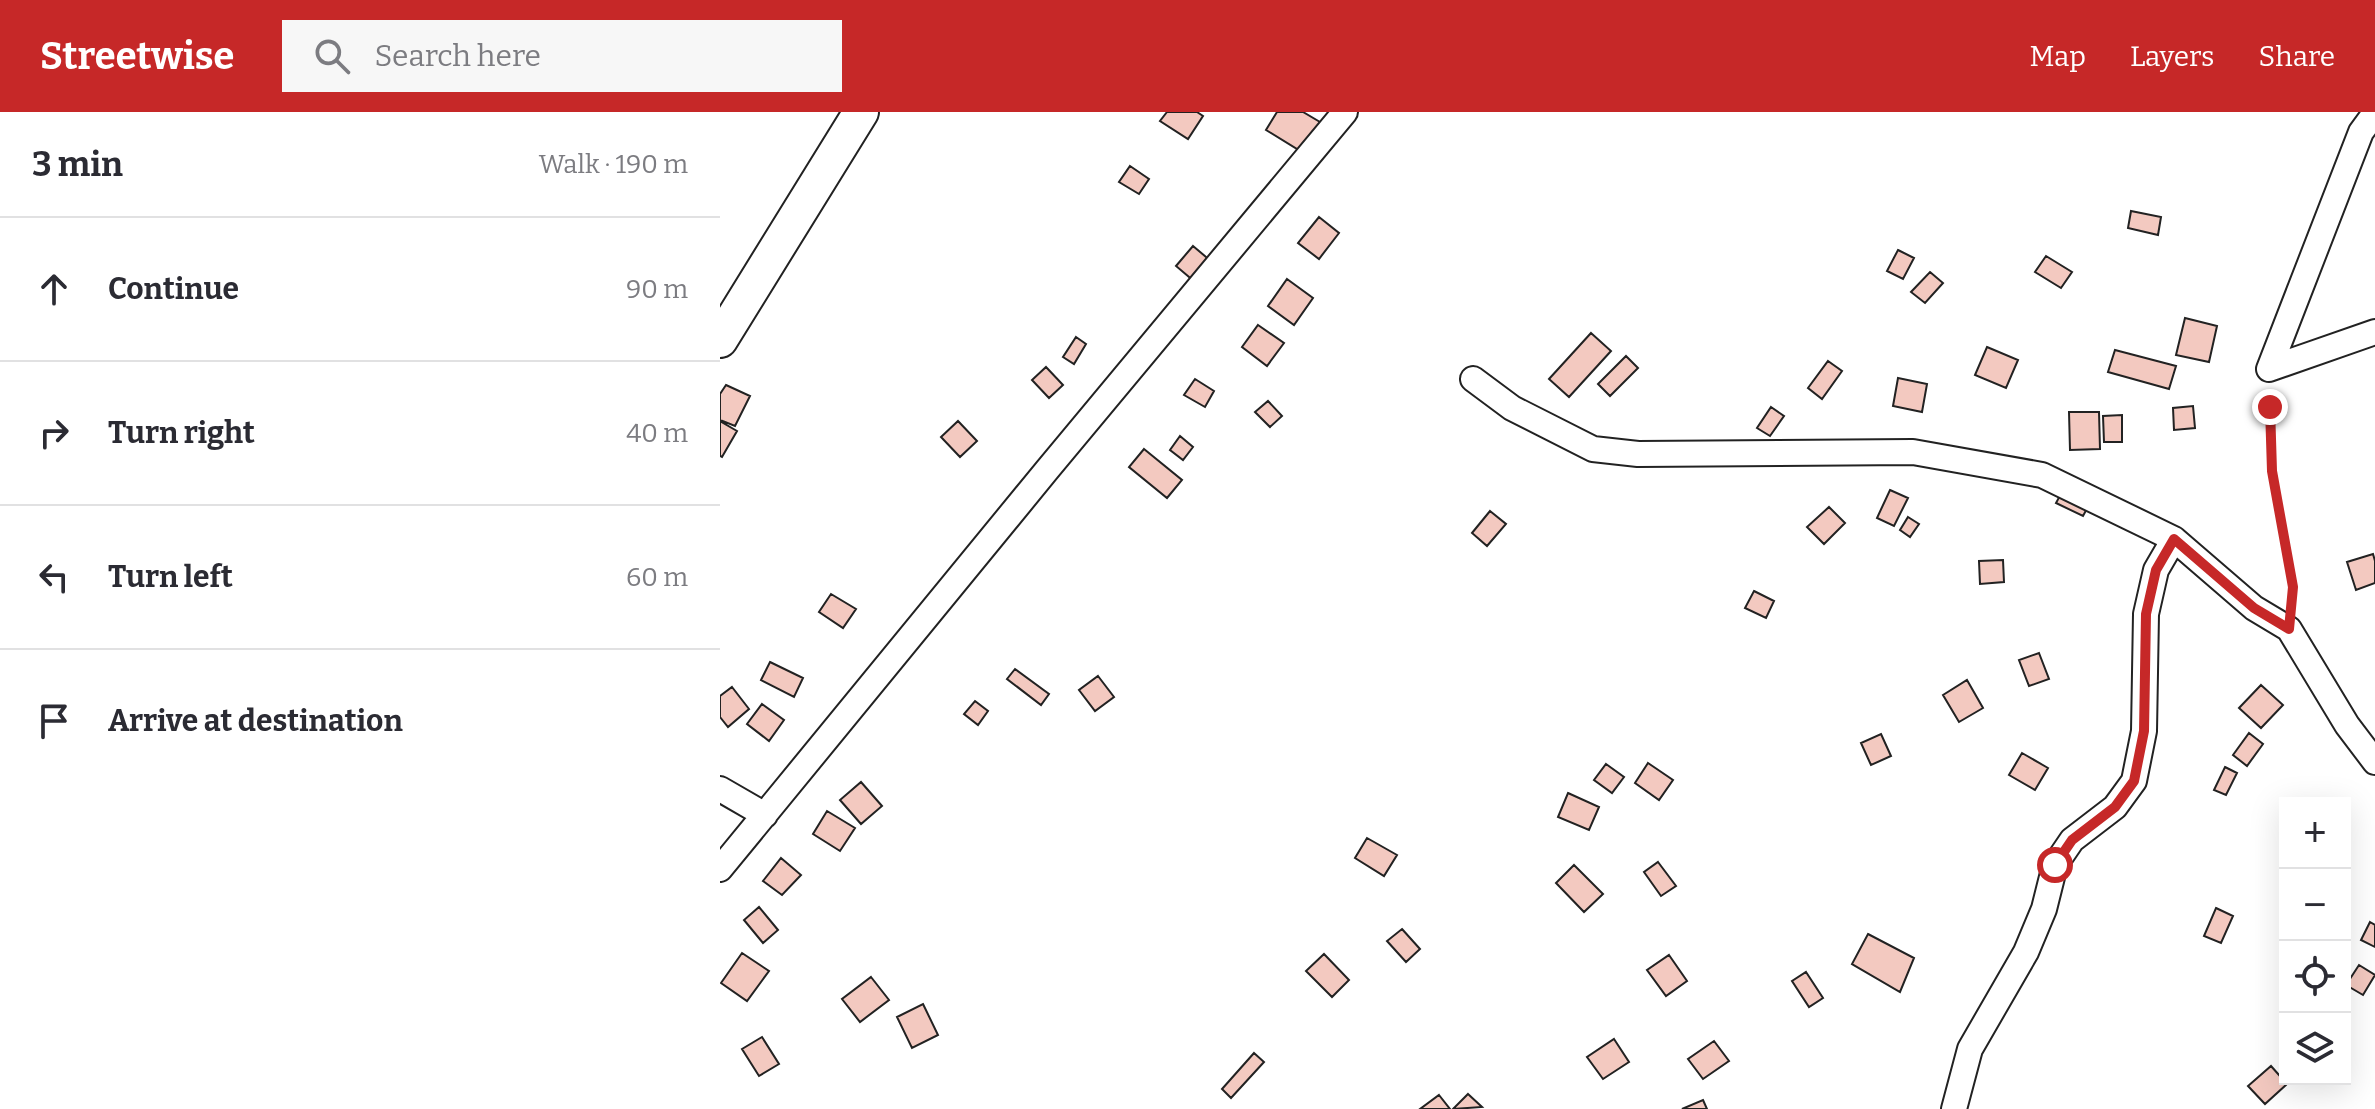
<!DOCTYPE html>
<html lang="en">
<head>
<meta charset="utf-8">
<style>
	body { margin:0; font-family:Bitter,serif; background:#f7f7f7; color:#2b2b33 }
	.controls { position:absolute; right:24px; bottom:24px; display:grid; overflow:hidden; border-radius:0px; box-shadow:0 8px 32px #0002 }
	.controls button { width:72px; height:72px; display:grid; place-items:center; padding:0; border:0; border-bottom:2px solid #e1e1e2; background:#fff; color:#2b2b33; font:40px sans-serif }
	.stop { position:absolute; width:24px; height:24px; margin:-18px; border:6px solid #c62828; border-radius:50%; background:#fff }
	.stop.end { background:#c62828; border-color:#fff; box-shadow:0 2px 8px #0008 }
	.list { margin:0; padding:0; list-style:none }
	h2 { display:flex; justify-content:space-between; align-items:center; height:104px; margin:0; padding:0 32px; font-size:34px }
	h2 small { font-size:26px; font-weight:400; color:#7c7c81 }
	.list li { display:grid; grid-template-columns:52px 1fr auto; gap:24px; align-items:center; box-sizing:border-box; height:144px; padding:0 32px; border-top:2px solid #e1e1e2 }
	.list b { display:block; font-size:30px; white-space:nowrap }
	.list em { font-size:26px; font-style:normal; color:#7c7c81 }
	.icon { flex:none; width:44px; height:44px; fill:none; stroke:currentColor; stroke-width:2; stroke-linecap:round; stroke-linejoin:round }
	.map { position:relative; flex:none; width:1655px; height:997px; overflow:hidden }
	header { display:flex; align-items:center; gap:48px; box-sizing:border-box; height:112px; padding:0 40px; background:#c62828; color:#fff }
	header strong { font-size:38px }
	nav { display:flex; gap:44px; margin-inline-start:auto; font-size:28px }
	.search { width:560px; height:72px; background:#f7f7f7; display:flex; align-items:center; gap:20px; box-sizing:border-box; padding:0 28px; border-radius:0px; color:#7c7c81; font-size:30px }
	main { display:flex }
	aside { flex:1; background:#fff }
	.map>svg:first-child { display:block }
	.building { fill:#f3c9c0; stroke:#222; stroke-width:2 }
	.lines { fill:none; stroke-linecap:round; stroke-linejoin:round }
	.minor-casing { stroke:#222; stroke-width:28 }
	.secondary-casing { stroke:#222; stroke-width:38 }
	.path { stroke:#646464; stroke-width:5; stroke-dasharray:6 4; stroke-linecap:butt }
	.minor { stroke:#fff; stroke-width:24 }
	.secondary { stroke:#fff; stroke-width:34 }
	.route { stroke:#c62828; stroke-width:10 }
</style>
</head>
<body>
<header>
<strong>Streetwise</strong>
<div class="search"><svg class="icon" aria-label="search" viewBox="0 0 24 24"><circle cx="10" cy="10" r="6"/><path d="M15 15l6 6"/></svg>Search here</div>
<nav><a>Map</a><a>Layers</a><a>Share</a></nav>
</header>
<main>
<aside>
<h2>3 min<small>Walk · 190 m</small></h2>
<ul class="list">
<li><svg class="icon" aria-label="ahead" viewBox="0 0 24 24"><path d="M12 20V5M6 11l6-6 6 6"/></svg><div><b>Continue</b></div><em>90 m</em></li>
<li><svg class="icon" aria-label="right" viewBox="0 0 24 24"><path d="M7 20v-9h11M14 6l5 5-5 5"/></svg><div><b>Turn right</b></div><em>40 m</em></li>
<li><svg class="icon" aria-label="left" viewBox="0 0 24 24"><path d="M17 20v-9H6M10 6l-5 5 5 5"/></svg><div><b>Turn left</b></div><em>60 m</em></li>
<li><svg class="icon" aria-label="arrive" viewBox="0 0 24 24"><path d="M6 21V4h12l-3 4 3 4H6"/></svg><div><b>Arrive at destination</b></div></li>
</ul>
</aside>
<div class="map">
<svg width="1655" height="997" viewBox="0 0 1655 997">
	<rect width="100%" height="100%" fill="#fff"/>
	<!-- building -->
	<path class="building" d="M447,0H477L483,4L468,27L440,9Z
		M557,0H583L600,10L582,40L546,18Z
		M410,54L429,67L419,82L399,70Z
		M1411,99L1441,105L1438,123L1408,116Z
		M599,105L619,121L599,147L578,131Z
		M473,134L492,150L475,170L456,154Z
		M1178,138L1194,146L1183,167L1167,159Z
		M1326,144L1352,160L1341,176L1315,160Z
		M1210,160L1223,171L1205,191L1191,180Z
		M567,167L593,186L574,213L548,194Z
		M1465,206L1497,214L1489,250L1456,243Z
		M538,213L564,231L547,254L522,235Z
		M871,221L891,239L849,285L829,267Z
		M356,225L366,232L354,252L343,245Z
		M1267,235L1298,248L1286,276L1255,263Z
		M1395,238L1456,254L1449,277L1388,260Z
		M906,244L918,256L890,284L878,272Z
		M1108,249L1122,259L1102,287L1088,276Z
		M326,255L343,273L329,286L312,268Z
		M1178,266L1207,272L1202,300L1173,294Z
		M475,267L494,279L485,295L464,283Z
		M6,273L30,284L15,314L0,308V282Z
		M548,289L562,304L550,315L535,300Z
		M1473,294L1475,316L1454,318L1453,296Z
		M1051,295L1064,304L1050,324L1037,316Z
		M1349,300H1379L1380,337L1350,338Z
		M1402,303V330H1384L1383,304Z
		M0,309L17,319L2,345L0,344Z
		M238,309L257,329L240,345L221,325Z
		M460,324L473,335L463,348L450,338Z
		M424,337L462,368L447,386L409,355Z
		M1170,378L1188,386L1174,414L1157,406Z
		M1343,378L1370,391L1363,404L1336,391Z
		M1109,395L1125,411L1104,432L1087,415Z
		M770,399L786,412L767,434L752,421Z
		M1188,405L1199,412L1190,425L1180,418Z
		M1653,442L1655,449V471L1636,478L1627,450Z
		M1283,448L1284,470L1260,472L1259,449Z
		M1034,479L1054,489L1046,506L1025,496Z
		M111,482L136,497L123,516L99,500Z
		M1319,541L1329,567L1309,574L1299,548Z
		M50,550L83,566L74,585L41,568Z
		M295,557L329,582L321,593L287,567Z
		M378,564L394,585L375,599L359,578Z
		M1247,568L1263,596L1239,610L1223,583Z
		M1541,573L1563,593L1541,616L1519,596Z
		M12,575L29,597L8,615L0,605V584Z
		M255,589L268,599L258,613L244,602Z
		M42,592L64,608L49,629L27,612Z
		M1529,621L1543,632L1527,654L1513,643Z
		M1161,622L1171,644L1151,653L1141,631Z
		M1302,641L1328,656L1315,678L1289,663Z
		M928,651L953,668L939,688L915,671Z
		M886,652L904,665L892,681L874,668Z
		M1505,655L1517,661L1506,683L1494,678Z
		M141,670L162,694L141,712L120,688Z
		M848,681L879,695L869,718L838,705Z
		M107,699L135,716L120,739L93,722Z
		M647,726L677,743L664,764L635,746Z
		M61,746L81,763L62,783L43,769Z
		M938,750L956,774L941,784L924,760Z
		M854,753L883,782L864,800L836,771Z
		M39,795L58,818L43,831L24,808Z
		M1496,796L1513,804L1501,831L1484,824Z
		M1650,810L1655,813V835L1641,828Z
		M682,817L700,837L686,850L667,829Z
		M1148,822L1194,846L1180,880L1132,852Z
		M22,841L49,859L27,889L1,871Z
		M604,842L629,868L612,885L586,859Z
		M949,843L967,869L946,884L927,858Z
		M1639,853L1655,863L1643,883L1626,873Z
		M1086,860L1103,886L1089,895L1072,869Z
		M151,865L169,888L140,910L122,887Z
		M203,892L218,923L192,936L177,905Z
		M42,925L59,952L39,964L22,937Z
		M894,927L909,950L883,967L867,945Z
		M994,929L1009,949L983,967L968,947Z
		M534,941L544,950L511,986L502,977Z
		M1551,954L1567,972L1545,992L1528,974Z
		M748,982L762,995L733,997Z
		M719,983L730,997H700Z
		M983,988L987,997H962Z"/>
	<g class="lines">
		<defs>
			<path id="minor" d="M1549,257L1641,20L1655,1
				M1549,257L1655,220
				M753,267L792,296L873,337L918,342L1193,340L1322,363L1454,427L1534,496L1569,517L1627,613L1655,650
				M0,677L45,703
				M0,757L327,358L625,0
				M1234,997L1250,937L1306,840L1324,797L1335,753L1352,728L1395,695L1414,669L1424,619L1426,502L1436,458L1454,427"/>
			<path id="secondary" d="M0,228L141,0"/>
		</defs>
		<!-- minor casing -->
		<use href="#minor" class="minor-casing"/>
		<!-- secondary casing -->
		<use href="#secondary" class="secondary-casing"/>
		<!-- path -->
		<path class="path" d="M1549,278L1552,359L1573,475L1572,490"/>
		<!-- minor -->
		<use href="#minor" class="minor"/>
		<!-- secondary -->
		<use href="#secondary" class="secondary"/>
	</g>
	<g class="lines">
		<!-- route -->
		<path class="route" d="M1335,753L1352,728L1395,695L1414,669L1424,619L1426,502L1436,458L1454,427L1534,496L1569,517L1573,475L1552,359L1550,295"/>
	</g>
</svg>
<div class="controls">
<button>+</button>
<button>−</button>
<button><svg class="icon" aria-label="locate" viewBox="0 0 24 24"><circle cx="12" cy="12" r="6"/><path d="M12 2v4M12 18v4M2 12h4M18 12h4"/></svg></button>
<button><svg class="icon" aria-label="layers" viewBox="0 0 24 24"><path d="M12 4l9 5-9 5-9-5zM3 14l9 5 9-5"/></svg></button>
</div>
<div class="stop" style="left:1335px;top:753px"></div>
<div class="stop end" style="left:1550px;top:295px"></div>
</div>
</main>
</body>
</html>
